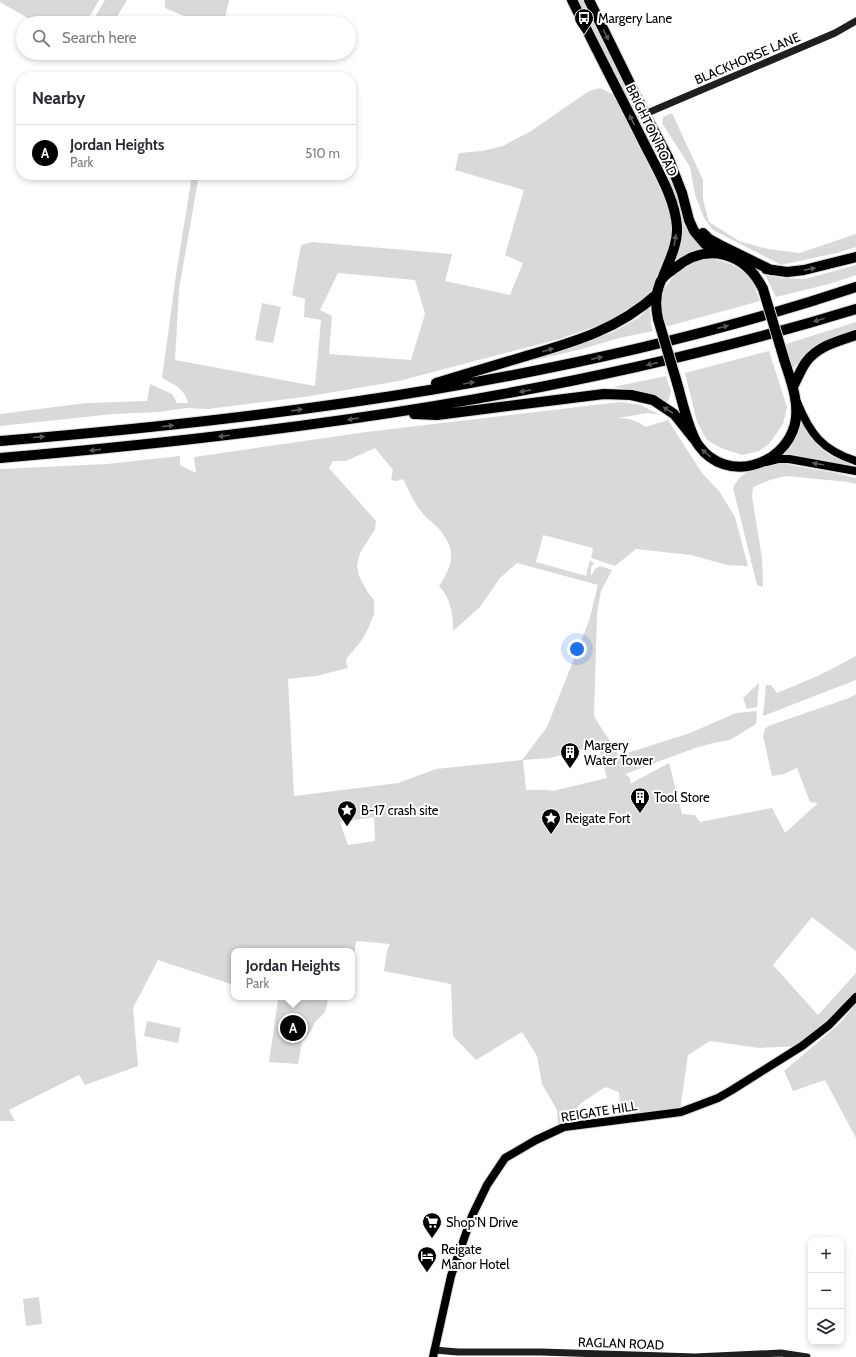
<!DOCTYPE html>
<html lang="en">
<head>
<meta charset="utf-8">
<style>
	body { margin:0; font-family:Cabin,sans-serif; background:#f2f2f3; color:#2b2b33 }
	.controls { position:absolute; right:12px; bottom:12px; display:grid; overflow:hidden; border-radius:8px; box-shadow:0 2px 6px #0003 }
	.controls button { width:36px; height:36px; display:grid; place-items:center; padding:0; border:0; border-bottom:1px solid #e1e1e2; background:#fff; color:#2b2b33; font:20px sans-serif }
	.you { position:absolute; left:577px; top:649px; width:14px; height:14px; margin:-10px; border:3px solid #fff; border-radius:50%; background:#1a73e8; box-shadow:0 0 0 6px #1a73e833 }
	.badge { display:grid; place-items:center; width:26px; height:26px; border-radius:50%; background:#000; color:#fff; font-size:13px; font-weight:700 }
	.pin { position:absolute; translate:-50% -50%; border:2px solid #fff; box-shadow:0 1px 4px #0006 }
	.popup { position:absolute; left:231px; top:948px; width:124px; height:52px; box-sizing:border-box; display:grid; place-content:center; border-radius:8px; background:#fff; filter:drop-shadow(0 1px 3px #0005); font-size:13px; white-space:nowrap; color:#7c7c81 }
	.popup b { font-size:15px; color:#2b2b33 }
	.popup::after { content:''; position:absolute; left:50%; top:100%; margin-left:-8px; border:8px solid transparent; border-top-color:#fff }
	.list { margin:0; padding:0; list-style:none }
	h2 { display:flex; justify-content:space-between; align-items:center; height:52px; margin:0; padding:0 16px; font-size:17px }
	h2 small { font-size:13px; font-weight:400; color:#7c7c81 }
	.list li { display:grid; grid-template-columns:26px 1fr auto; gap:12px; align-items:center; box-sizing:border-box; height:56px; padding:0 16px; border-top:1px solid #e1e1e2 }
	.list b { display:block; font-size:15px; white-space:nowrap }
	.list p { margin:0; font-size:13px; white-space:nowrap; color:#7c7c81 }
	.list em { font-size:13px; font-style:normal; color:#7c7c81 }
	.icon { flex:none; width:22px; height:22px; fill:none; stroke:currentColor; stroke-width:2; stroke-linecap:round; stroke-linejoin:round }
	.map { position:relative; flex:none; width:856px; height:1357px; overflow:hidden }
	.search { position:absolute; background:#fff; box-shadow:0 2px 6px #0003; left:16px; top:16px; width:340px; height:44px; display:flex; align-items:center; gap:10px; box-sizing:border-box; padding:0 14px; border-radius:22px; color:#7c7c81; font-size:15px }
	.panel { position:absolute; background:#fff; box-shadow:0 2px 6px #0003; left:16px; top:72px; width:340px; height:108px; border-radius:16px }
	.map>svg:first-child { display:block }
	.green { fill:#d9d9d9; fill-rule:evenodd }
	.lines { fill:none; stroke-linecap:round; stroke-linejoin:round }
	.primary-casing { stroke:#dbdbdb; stroke-width:10 }
	.highway-casing { stroke:#dbdbdb; stroke-width:12 }
	.secondary { stroke:#1f1f1f; stroke-width:7 }
	.primary { stroke:#000; stroke-width:8 }
	.highway { stroke:#000; stroke-width:10 }
	.highway-bridge-casing { stroke:#dbdbdb; stroke-width:12; stroke-linecap:butt }
	.highway-bridge { stroke:#000; stroke-width:10 }
	.oneway { fill:#595959 }
	.labels { text-anchor:middle; dominant-baseline:central; stroke-width:4; stroke-linejoin:round; paint-order:stroke }
	.poi-label { font-size:13px; fill:#000; stroke:#fff; text-anchor:start }
	.street-label { font-size:13px; fill:#000; stroke:#fff }
</style>
</head>
<body>
<div class="map">
<svg width="856" height="1357" viewBox="0 0 856 1357">
	<rect width="100%" height="100%" fill="#fff"/>
	<!-- green -->
	<path class="green" d="M0,0H99L86,23H36L0,2Z
		M105,0H127L113,23H105L95,17Z
		M165,0H229L224,23H201L165,8Z
		M578,0H586L663,157C666,169 672,179 677,191C685,215 683,235 707,250L678,262L675,261L682,228L679,207L664,174Z
		M600,88L616,96L648,164L668,203L672,220L673,233L669,251L661,272L650,293L637,304L608,322L559,339L399,381L304,397L208,409L187,408L159,412L114,414L0,426V414L86,403L147,401L150,384L172,394L177,403H188C185,389 175,385 162,378L176,275L192,175H199L179,289L175,360L315,386L321,320L304,317L305,299L292,295L301,245L312,242L452,254L445,281L510,295L523,263L505,255L524,190L455,170L459,153L482,151L503,146L531,131L589,91ZM338,273L415,280L425,314L411,360L329,354L332,316L320,310Z
		M672,113L703,180V199L709,222L739,241L768,249L800,253L856,234V247L837,253L781,265L713,230L704,218L695,195L690,167L662,123L663,117Z
		M709,258C727,262 743,266 753,283C756,288 757,295 760,301L665,327L660,305L663,290L677,272L694,261Z
		M856,265V275L829,284L776,297L765,275L783,278L805,279Z
		M262,303L281,307L273,343L255,340Z
		M650,306L651,323L653,331L619,338L586,348L526,362L523,361L611,333L640,317Z
		M856,322V330C840,336 822,340 809,350C802,356 799,364 792,369L786,344Z
		M769,351L787,407L783,424L769,444L759,451L742,455L721,448L707,440L697,422L685,373Z
		M666,376L671,391L668,402L644,392L613,387Z
		M620,402L641,405L660,415L648,413L618,418C629,418 638,421 646,427L668,420L702,473L719,491L735,517L748,566L727,565L691,555L636,549L615,566L591,558L593,548L543,535L536,562L586,576L590,560L594,563L591,567V576L595,569L600,566L612,570L601,591L597,613L594,716L605,734L615,747L618,756L690,733L736,713L757,711L756,724L730,740L713,743L695,748L625,774C630,777 631,779 630,784L669,763L682,814L695,815L700,822L772,808L785,833L818,803L810,802L797,768L784,774L772,776L763,736L765,729L768,726L849,698L856,694V951L812,917L773,965L818,1015L856,973V997L802,1046L759,1048L710,1041L688,1055L681,1103V1112L621,1116L619,1092L605,1087L580,1104L564,1127L558,1125L557,1110L542,1084L537,1056L522,1032L476,1060L453,1036L451,984L384,971L387,951L390,944L356,941L352,974V951H234V985L158,960L133,1008L138,1066L85,1085L79,1075L9,1110L15,1121H0V469L107,464L180,456V465L196,473L194,457L366,432ZM375,448L393,470L391,480L396,481L403,479C408,489 413,500 419,509C424,516 431,521 437,527C457,548 454,564 439,586C451,598 453,615 453,631L480,607L500,578L517,563L598,585L589,621L547,727L522,760L436,769L398,783L294,796L288,679L316,676L348,668L346,662L347,658L362,640L368,629L374,614V600L367,591L359,576L357,565L360,553L375,529L376,521L329,468L333,461H346ZM598,745L607,778L553,791C549,789 532,790 526,790L523,760L550,758ZM374,817L375,841L348,845L340,822Z
		M801,419L812,439L829,455L850,464V466L794,455H786L784,452C793,442 797,434 800,421Z
		M780,464H788L790,465L836,473L856,478V484L848,482L786,476L770,480L753,487L752,497L762,558L763,587L757,585L733,488C742,468 761,467 780,464Z
		M856,656V680L763,716L766,685H771L777,693L820,675Z
		M759,683L757,707L747,709L743,698Z
		M268,997H328L327,1005L325,1012L315,1022L311,1031L302,1042L298,1064L269,1062L278,1000Z
		M856,1004V1138L825,1080L793,1091L784,1071L839,1024Z
		M147,1021L181,1028L178,1043L144,1036Z
		M39,1297L42,1324L26,1326L23,1299Z"/>
	<g class="lines">
		<defs>
			<path id="primary" d="M797,402C810,434 822,450 856,461
				M766,462L778,459H789L856,471
				M433,1357L451,1276L472,1216L487,1185L505,1158L536,1140L564,1127L681,1112L718,1098L732,1090L802,1046L829,1025L856,997"/>
			<path id="highway" d="M572,0C595,47 619,93 642,139C655,166 675,197 677,227C678,244 669,261 663,277
				M589,0L645,114L668,157L682,193L689,220L694,231L705,244L718,253
				M703,233L709,239L720,245L771,270
				M766,269L787,272L804,270L856,257
				M658,319C656,309 655,296 659,286C661,277 668,273 675,268C707,242 745,252 763,289
				M436,383C466,374 496,365 526,356C574,342 619,329 657,294
				M677,383C682,400 689,433 699,446C726,483 784,467 795,424C800,402 790,379 784,359
				M793,387C797,379 801,369 806,362C818,346 838,341 856,335
				M414,414L437,415L604,394L631,395L653,400L674,414L694,439
				M0,441C289,417 580,379 856,287
				M0,458C291,433 576,395 856,309"/>
		</defs>
		<!-- primary casing -->
		<use href="#primary" class="primary-casing"/>
		<!-- highway casing -->
		<use href="#highway" class="highway-casing"/>
		<!-- secondary -->
		<path class="secondary" d="M645,114L835,33L856,21
			M434,1350L458,1352H541L695,1357L781,1353L807,1357"/>
		<!-- primary -->
		<use href="#primary" class="primary"/>
		<!-- highway -->
		<use href="#highway" class="highway"/>
		<defs>
			<path id="highway-bridge" d="M763,289L784,359
				M658,319L677,383"/>
		</defs>
		<!-- highway-bridge casing -->
		<use href="#highway-bridge" class="highway-bridge-casing"/>
		<!-- highway-bridge -->
		<use href="#highway-bridge" class="highway-bridge"/>
	</g>
	<!-- one-way arrows -->
	<defs><path id="oneway-solid" d="M-6-.8H1V-3.2L6.5 0L1 3.2V.8H-6Z"/></defs>
	<g class="oneway">
		<use href="#oneway-solid" transform="translate(606 35) rotate(64)"/>
		<use href="#oneway-solid" transform="translate(632 120) rotate(-117)"/>
		<use href="#oneway-solid" transform="translate(675 240) rotate(-80)"/>
		<use href="#oneway-solid" transform="translate(810 269) rotate(-11)"/>
		<use href="#oneway-solid" transform="translate(819 320) rotate(163)"/>
		<use href="#oneway-solid" transform="translate(723 327) rotate(-15)"/>
		<use href="#oneway-solid" transform="translate(548 350) rotate(-17)"/>
		<use href="#oneway-solid" transform="translate(597 358) rotate(-13)"/>
		<use href="#oneway-solid" transform="translate(652 364) rotate(167)"/>
		<use href="#oneway-solid" transform="translate(469 383) rotate(-10)"/>
		<use href="#oneway-solid" transform="translate(525 391) rotate(169)"/>
		<use href="#oneway-solid" transform="translate(297 410) rotate(-8)"/>
		<use href="#oneway-solid" transform="translate(668 410) rotate(-147)"/>
		<use href="#oneway-solid" transform="translate(353 419) rotate(172)"/>
		<use href="#oneway-solid" transform="translate(168 426) rotate(-6)"/>
		<use href="#oneway-solid" transform="translate(224 436) rotate(173)"/>
		<use href="#oneway-solid" transform="translate(39 437) rotate(-5)"/>
		<use href="#oneway-solid" transform="translate(95 450) rotate(174)"/>
		<use href="#oneway-solid" transform="translate(706 453) rotate(-140)"/>
		<use href="#oneway-solid" transform="translate(818 464) rotate(-170)"/>
	</g>
	<!-- icons -->
	<defs>
		<symbol id="bus-pin" viewBox="-11 -11 22 30"><path d="M0 17L-7.5 6A9.5 9.5 0 1 1 7.5 6Z" fill="#000" stroke="#fff"/><path d="M-5-6H5V4H4V6H2V4H-2V6H-4V4H-5ZM-3.5-4V0h7V-4ZM-3.5 1.2v1.5H-2V1.2ZM2 1.2v1.5H3.5V1.2Z" fill="#fff"/></symbol>
		<symbol id="building-pin" viewBox="-11 -11 22 30"><path d="M0 17L-7.5 6A9.5 9.5 0 1 1 7.5 6Z" fill="#000" stroke="#fff"/><path d="M-4-6H4V6H1V3H-1V6H-4ZM-2.5-4.3h1.7v1.8h-1.7ZM.8-4.3h1.7v1.8H.8ZM-2.5-1h1.7V.8h-1.7ZM.8-1h1.7V.8H.8Z" fill="#fff"/></symbol>
		<symbol id="sight-pin" viewBox="-11 -11 22 30"><path d="M0 17L-7.5 6A9.5 9.5 0 1 1 7.5 6Z" fill="#000" stroke="#fff"/><path d="M0-6L1.8-2.2L6-1.7L2.9 1.2L3.7 5.4L0 3.3L-3.7 5.4L-2.9 1.2L-6-1.7L-1.8-2.2Z" fill="#fff"/></symbol>
		<symbol id="supermarket-pin" viewBox="-11 -11 22 30"><path d="M0 17L-7.5 6A9.5 9.5 0 1 1 7.5 6Z" fill="#000" stroke="#fff"/><path d="M-6-5.5h2.5l.6 2H6L4.5 2H-2.5L-4.4-4H-6ZM-1.5 3.2a1.3 1.3 0 1 0 .1 0ZM3 3.2a1.3 1.3 0 1 0 .1 0Z" fill="#fff"/></symbol>
		<symbol id="hotel-pin" viewBox="-11 -11 22 30"><path d="M0 17L-7.5 6A9.5 9.5 0 1 1 7.5 6Z" fill="#000" stroke="#fff"/><path d="M-6-4.5h1.5V1H6V5H4.5V3h-9V5H-6ZM-4 0a1.8 1.8 0 1 1 3.6 0ZM.5 0V-2.5h3Q6-2.5 6 0Z" fill="#fff"/></symbol>
	</defs>
	<g fill-rule="evenodd">
		<use href="#bus-pin" x="573" y="7" width="22" height="30"/>
		<use href="#building-pin" x="559" y="741" width="22" height="30"/>
		<use href="#building-pin" x="629" y="786" width="22" height="30"/>
		<use href="#sight-pin" x="336" y="799" width="22" height="30"/>
		<use href="#sight-pin" x="540" y="807" width="22" height="30"/>
		<use href="#supermarket-pin" x="421" y="1211" width="22" height="30"/>
		<use href="#hotel-pin" x="416" y="1245" width="22" height="30"/>
	</g>
	<g class="labels">
		<!-- poi labels -->
		<g class="poi-label">
			<text x="598" y="18">Margery Lane</text>
			<text x="584" y="745">Margery<tspan x="584" dy="15">Water Tower</tspan></text>
			<text x="654" y="797">Tool Store</text>
			<text x="361" y="810">B-17 crash site</text>
			<text x="565" y="818">Reigate Fort</text>
			<text x="446" y="1222">Shop'N Drive</text>
			<text x="441" y="1249">Reigate<tspan x="441" dy="15">Manor Hotel</tspan></text>
		</g>
		<!-- street labels -->
		<g class="street-label">
			<text transform="translate(747 58) rotate(-23)">BLACKHORSE LANE</text>
			<text transform="translate(652 130) rotate(64)">BRIGHTON ROAD</text>
			<text transform="translate(599 1111) rotate(-9)">REIGATE HILL</text>
			<text transform="translate(621 1343) rotate(2)">RAGLAN ROAD</text>
		</g>
	</g>
</svg>
<div class="controls">
<button>+</button>
<button>−</button>
<button><svg class="icon" aria-label="layers" viewBox="0 0 24 24"><path d="M12 4l9 5-9 5-9-5zM3 14l9 5 9-5"/></svg></button>
</div>
<div class="you"></div>
<div class="pin badge" style="left:293px;top:1028px">A</div>
<div class="popup"><b>Jordan Heights</b>Park</div>
<div class="search"><svg class="icon" aria-label="search" viewBox="0 0 24 24"><circle cx="10" cy="10" r="6"/><path d="M15 15l6 6"/></svg>Search here</div>
<section class="panel">
<h2>Nearby<small></small></h2>
<ul class="list">
<li><span class="badge">A</span><div><b>Jordan Heights</b><p>Park</p></div><em>510 m</em></li>
</ul>
</section>
</div>
</body>
</html>
